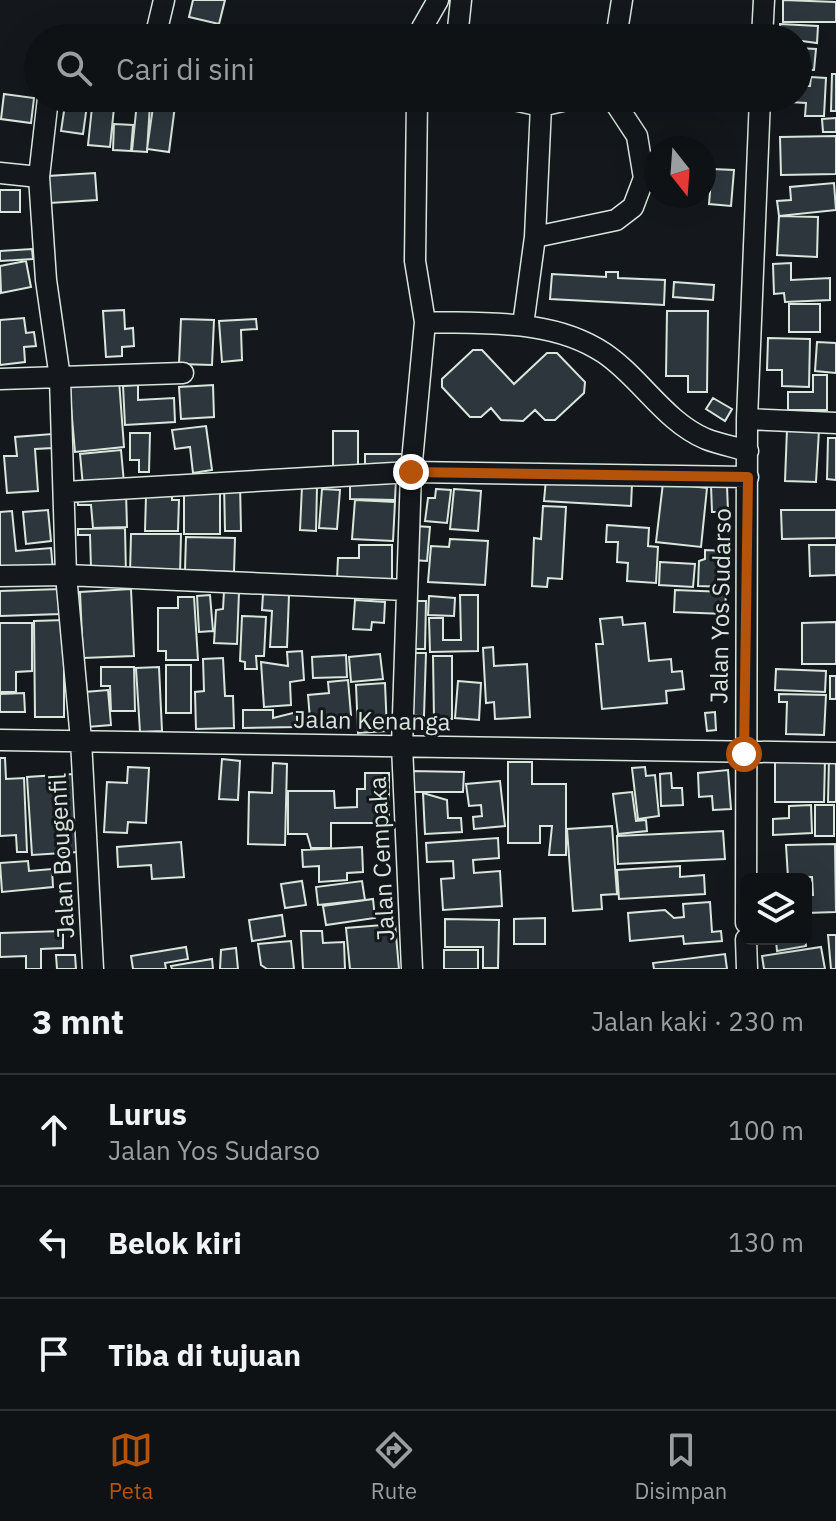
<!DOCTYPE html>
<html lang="id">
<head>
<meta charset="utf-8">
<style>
	body { margin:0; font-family:"IBM Plex Sans",sans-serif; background:#1d2022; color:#f1f3f6 }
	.controls { position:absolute; right:24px; bottom:24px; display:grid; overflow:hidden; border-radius:12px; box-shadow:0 8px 32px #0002 }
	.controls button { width:72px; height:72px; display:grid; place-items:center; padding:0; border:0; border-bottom:2px solid #2f3234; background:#0f1215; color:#f1f3f6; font:40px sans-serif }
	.compass { position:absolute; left:644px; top:136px; width:72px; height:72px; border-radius:50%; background:#0f1215; box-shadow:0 8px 32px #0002; rotate:163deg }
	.stop { position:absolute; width:24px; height:24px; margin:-18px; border:6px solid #b45309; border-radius:50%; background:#fff }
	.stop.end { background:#b45309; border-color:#fff; box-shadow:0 2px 8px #0008 }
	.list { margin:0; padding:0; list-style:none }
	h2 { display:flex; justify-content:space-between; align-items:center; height:104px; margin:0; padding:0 32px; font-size:34px }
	h2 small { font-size:26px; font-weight:400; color:#9b9ea0 }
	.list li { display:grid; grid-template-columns:52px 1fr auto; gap:24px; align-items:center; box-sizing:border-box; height:112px; padding:0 32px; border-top:2px solid #2f3234 }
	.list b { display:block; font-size:30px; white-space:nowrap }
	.list p { margin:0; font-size:26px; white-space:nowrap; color:#9b9ea0 }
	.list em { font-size:26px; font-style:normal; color:#9b9ea0 }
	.icon { flex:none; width:44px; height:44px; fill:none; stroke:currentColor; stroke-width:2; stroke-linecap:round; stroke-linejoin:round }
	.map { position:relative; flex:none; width:836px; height:969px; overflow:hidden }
	.search { position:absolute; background:#0f1215; box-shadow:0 8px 32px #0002; left:24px; right:24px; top:24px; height:88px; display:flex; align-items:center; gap:20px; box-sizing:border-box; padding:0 28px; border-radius:44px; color:#9b9ea0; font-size:30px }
	.sheet { height:440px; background:#0f1215 }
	nav { display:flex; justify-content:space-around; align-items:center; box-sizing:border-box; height:112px; border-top:2px solid #2f3234; background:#0f1215; font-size:22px; color:#9b9ea0 }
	nav a { display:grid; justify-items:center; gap:4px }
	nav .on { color:#b45309 }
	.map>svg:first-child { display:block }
	.building { fill:#2c363c; stroke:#d8e6dc; stroke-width:2 }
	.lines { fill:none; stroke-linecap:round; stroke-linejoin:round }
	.minor-casing { stroke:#d8e6dc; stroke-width:23 }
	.minor { stroke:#14181c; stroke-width:20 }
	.route { stroke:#b45309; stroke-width:10 }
	.labels { text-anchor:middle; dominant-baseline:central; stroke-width:6; stroke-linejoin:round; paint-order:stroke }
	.street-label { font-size:24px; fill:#d8e6dc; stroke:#14181c }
</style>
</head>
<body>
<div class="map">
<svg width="836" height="969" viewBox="0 0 836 969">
	<rect width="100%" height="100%" fill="#14181c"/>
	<!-- building -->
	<path class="building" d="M193,0H225L219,24L189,17Z
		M783,0L836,2V22H783Z
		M780,24L818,26L817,43L779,38Z
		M798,48L816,49L814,70L798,69Z
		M832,74H836V111H831Z
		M811,77L826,78L824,116H805L806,103L789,102L788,98H798V86H810Z
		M4,94L34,98L31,123L1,119Z
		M66,98H88L83,134L61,131Z
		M93,98H115L110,147L88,145Z
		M176,98L169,152L147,149L154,100L148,98Z
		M137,102L150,104L147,152L132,151Z
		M836,118V132H823L822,119Z
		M114,124L133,125L131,151L113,150Z
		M836,136V174L781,175L780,137Z
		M712,169L734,170L731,206L709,204Z
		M95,173L97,200L50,203L48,176Z
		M834,183L836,210L779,216L777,201L791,200L790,187Z
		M0,190H20V212H0Z
		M779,216L818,217L817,257L777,255Z
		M32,249L33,259L0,261V251Z
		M26,261L31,287L1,293L0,266Z
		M791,263V280L830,278V300L785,302L784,293L774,294L773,264Z
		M606,272H618V278L665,280L664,305L550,299L552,274L606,277Z
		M674,282L714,285L713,300L673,297Z
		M789,304H820V332H789Z
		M124,310L125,329L133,328L134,346L122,347V356L106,357L103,311Z
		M667,311H708L707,392H688V376H666Z
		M24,318L26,333L34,332L36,346L24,347L25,362L0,365V320Z
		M181,319L214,320L212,365L179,364Z
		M256,319L257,329L241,330L242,360L222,362L219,321Z
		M768,338L810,339L809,387L782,386V370H767Z
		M817,342L836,343V373L815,371Z
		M473,350H482L514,384L547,353H557L585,382L584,393L555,420H545L535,410L523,421L501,420L491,408L481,417H470L442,387V379Z
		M813,375H827V410H788V392H813Z
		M119,380L124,447L75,452L69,384Z
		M138,385V400L174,398L175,422L125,425L123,386Z
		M213,385L214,417L181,419L179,387Z
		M713,398L732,409L725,421L706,409Z
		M206,426L212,470L193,473L190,447L175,449L172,430Z
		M787,429L819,430L816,482L785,481Z
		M333,431H358V469H333Z
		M130,433H150L149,472H139V460H130Z
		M52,434L53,448L35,449L38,491L7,493L4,456H17L15,437Z
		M828,438H836V480L827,479Z
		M121,450L124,483L83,486L80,454Z
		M365,454H403L404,469L365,470Z
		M350,477L396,478L395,500L350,499Z
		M546,479L632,484L631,506L544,501Z
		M224,483H240L241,531H225Z
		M663,483L707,488L701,547L656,542Z
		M711,485H727L728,512H712Z
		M302,486L317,487L316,531L300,530Z
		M220,487V534H184V488Z
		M322,489L340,490L337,529L319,528Z
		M436,489L451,490L447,523L425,521L428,498H435Z
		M454,489L481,491L478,531L450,529Z
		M172,490V500H179L178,531H145L146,496Z
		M126,492L127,527L93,528L91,505H78L77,493Z
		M355,500L395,502L393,541L352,539Z
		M543,506L566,507L562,579L548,578L547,587L532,586L534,538L541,539Z
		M48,510L51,541L26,544L23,512Z
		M781,510H836V538L782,539Z
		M12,511L16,551L51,548L53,571L0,576V512Z
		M607,525L649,528L648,546L658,547L656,583L627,581L628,563L617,562L618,542H606Z
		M415,526L430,527L427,561L412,560Z
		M125,528L126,575L91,568L90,535H78V529Z
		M131,534H181L180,575L130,574Z
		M186,537L235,538L234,572L185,570Z
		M450,539L488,541L485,585L428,582L431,546L449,547Z
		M359,545H392V579H337L338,558H359Z
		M809,545H836V575L810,576Z
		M705,550L726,551L729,587L698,586L699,561L705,559Z
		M660,562L695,564L693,587L659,585Z
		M61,589V614L0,616V591Z
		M131,589L134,656L83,658L80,592Z
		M675,590L726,592L725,614L674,612Z
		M224,591L239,592L237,644L214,643L216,610L223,609Z
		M263,594L289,595L287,647H270L272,611L262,610Z
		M210,595L213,631L199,632L197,596Z
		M460,595H478V651L430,652L429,618H443V640H461Z
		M429,596L455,598L454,616L428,615Z
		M178,597H194L198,660H166V651H158V608H178Z
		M355,600L385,602L384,623L372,622L371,630L353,629Z
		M408,601H426L425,649H413Z
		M242,616L266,617L264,656H256L257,669H245V662L240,661Z
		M622,617L623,625L645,623L649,661L671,659L672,672L682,671L684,689L666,691L667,703L602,709L596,644H603L600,619Z
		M64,620V717H35L34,621Z
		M836,622V664H802V623Z
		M0,623H32V671L16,672V692H0Z
		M493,647L494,666L527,664L530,717L495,719L494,702L486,703L483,648Z
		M302,651L304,680L290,682L291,705L264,707L261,662L288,666L287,652Z
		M409,653H426L424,716L408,715Z
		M380,654L383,679L351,682L349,657Z
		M346,655L347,677L313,678L312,657Z
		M433,656H452V719H434Z
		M223,658L225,696H233L234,728L196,729L195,692L204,691L203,659Z
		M166,665H191V713H166Z
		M101,667H134L135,711H111L110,686H101Z
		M159,667L162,731L140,732L136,668Z
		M776,669L826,671L825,692L775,690Z
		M830,676H836V699H830Z
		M348,680L351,715L310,719L308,695L329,693L328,682Z
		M458,681L481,683L479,720L455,718Z
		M385,683L387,731L358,733L356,685Z
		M108,690L111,725L87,727L85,692Z
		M24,693L25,712H0V694Z
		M779,694L826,695L824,735L786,734L787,702H779Z
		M243,710H273V718L297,712V727L243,728Z
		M715,712L716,730L707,731L705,713Z
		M0,758H5L6,779L24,778L27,852H17L16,835L0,836Z
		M829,758H836V802H828Z
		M222,759L240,761L238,800L219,799Z
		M775,760H825L824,802H775Z
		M508,762H532V784H566V855H549L552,826H540V843H508Z
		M273,763L287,764L285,845L248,844L249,792L272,793Z
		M128,767L149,768L146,823L128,822L127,833L104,832L107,782L127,783Z
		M645,767L646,776L655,775L659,816L638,819L632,768Z
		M728,770L731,809L713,810L712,796L699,797L698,773Z
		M411,771L464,772L463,792H411Z
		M365,773H389V823H331V848H311L307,834H288V791H334L335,808L357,807V789H365Z
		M671,773L672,788H682L683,805L661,806L660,774Z
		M73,774L78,852L32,855L27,777Z
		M500,781L505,826L474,829L473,817L482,816L481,805L469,806L466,784Z
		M632,792L636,821L646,820L647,831L618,834L613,794Z
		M423,793L447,800L448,818H461L462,832L425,834Z
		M811,805L812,833L773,835V819L789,818V806Z
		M815,805H834V836H815Z
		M612,826L617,894L601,895L602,909L573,911L567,829Z
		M723,831L725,859L618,864L617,836Z
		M498,838L499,858L473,860L474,873L500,871L502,906L443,910L441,879L454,878L453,861L427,862L426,843Z
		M181,842L184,877L152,879L151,865L118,867L117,847Z
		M835,844L836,912L806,913V895H813L812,877L788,878L786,845Z
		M362,847L363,872L347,873V880L319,882V866L303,867L302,850Z
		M28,861L29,871L52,869L53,887L2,892L0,863Z
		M680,866V877L704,875L705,894L619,899L617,870Z
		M302,881L306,905L285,908L281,884Z
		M362,881L365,900L318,905L316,887Z
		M373,899L375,918L326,925L323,906Z
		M710,902L712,932L721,931L722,941L684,944L683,936L630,941L628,913L665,910L674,918L684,917L683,904Z
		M282,915L285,936L252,941L249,920Z
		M545,918V944H514V919Z
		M445,919L499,920L498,968H483V947H445Z
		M395,924L399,969H350L346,928Z
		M63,931V948L41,949V969H26V956L0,957V933Z
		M301,931H322L323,943L344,942L345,969H303Z
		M828,935H836V969H831Z
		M766,939H805L806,946L777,951L776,940Z
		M291,941L294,969H267L261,965L258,944Z
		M186,947L188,959L165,963L166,969H133L131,956Z
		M821,947L825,969H764L762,956Z
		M236,948L238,969H220L221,950Z
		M444,950H478V969H444Z
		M725,954L727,969H654L653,963Z
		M56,955H75L76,969H57Z
		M212,959L213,969H172L171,966Z"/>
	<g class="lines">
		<defs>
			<path id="minor" d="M155,38L164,0
				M422,38V28L438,0
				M457,38L461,0
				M616,38L622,0
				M762,38L764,0
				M48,98L39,177L46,280L60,378L66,575L81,740L93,969
				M505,98L541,106L575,98
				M0,173L39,177
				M535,237L616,220L633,207L644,178L637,136L612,98
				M425,322C484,324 552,318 604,353C640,377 665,422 706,439C719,444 734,447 748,451
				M523,325L535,237L541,106
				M0,379L183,373
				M747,419L836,423
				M65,492L411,472L748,477
				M0,576L66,575L406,590
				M0,740L836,753
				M746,923L747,419L760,98
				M746,939L747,969
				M412,969L402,746L411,472L425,322L415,261L417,98"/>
		</defs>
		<!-- minor casing -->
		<use href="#minor" class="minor-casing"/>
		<!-- minor -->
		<use href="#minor" class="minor"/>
	</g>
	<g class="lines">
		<!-- route -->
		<path class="route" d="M411,472L748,477L744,754"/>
	</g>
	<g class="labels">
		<!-- street labels -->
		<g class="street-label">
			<text transform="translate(720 606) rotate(-89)">Jalan Yos Sudarso</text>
			<text transform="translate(372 720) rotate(1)">Jalan Kenanga</text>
			<text transform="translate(61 856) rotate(-93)">Jalan Bougenfil</text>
			<text transform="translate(381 859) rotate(-93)">Jalan Cempaka</text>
		</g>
	</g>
</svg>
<div class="controls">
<button><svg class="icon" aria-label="layers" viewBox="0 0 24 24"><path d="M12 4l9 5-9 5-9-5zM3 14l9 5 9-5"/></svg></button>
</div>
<svg class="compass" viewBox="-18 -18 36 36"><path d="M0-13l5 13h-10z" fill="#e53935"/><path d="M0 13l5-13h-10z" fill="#9b9ea0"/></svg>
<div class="stop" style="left:744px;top:754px"></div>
<div class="stop end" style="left:411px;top:472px"></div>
<div class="search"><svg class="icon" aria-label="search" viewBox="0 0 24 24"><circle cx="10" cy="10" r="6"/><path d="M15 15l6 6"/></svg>Cari di sini</div>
</div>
<section class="sheet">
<h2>3 mnt<small>Jalan kaki · 230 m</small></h2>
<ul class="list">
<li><svg class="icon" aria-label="ahead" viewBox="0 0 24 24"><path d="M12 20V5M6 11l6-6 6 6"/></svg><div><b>Lurus</b><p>Jalan Yos Sudarso</p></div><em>100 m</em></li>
<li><svg class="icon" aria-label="left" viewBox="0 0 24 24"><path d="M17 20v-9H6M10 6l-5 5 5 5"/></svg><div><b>Belok kiri</b></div><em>130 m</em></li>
<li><svg class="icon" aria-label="arrive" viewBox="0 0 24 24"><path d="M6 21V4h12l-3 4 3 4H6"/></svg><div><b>Tiba di tujuan</b></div></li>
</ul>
</section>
<nav>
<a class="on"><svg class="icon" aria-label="map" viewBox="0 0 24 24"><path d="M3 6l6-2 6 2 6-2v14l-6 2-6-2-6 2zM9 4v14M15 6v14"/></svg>Peta</a>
<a><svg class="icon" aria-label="directions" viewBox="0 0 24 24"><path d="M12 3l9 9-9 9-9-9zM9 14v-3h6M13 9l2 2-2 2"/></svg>Rute</a>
<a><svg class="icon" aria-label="saved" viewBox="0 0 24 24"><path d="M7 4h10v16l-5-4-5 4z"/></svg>Disimpan</a>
</nav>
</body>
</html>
